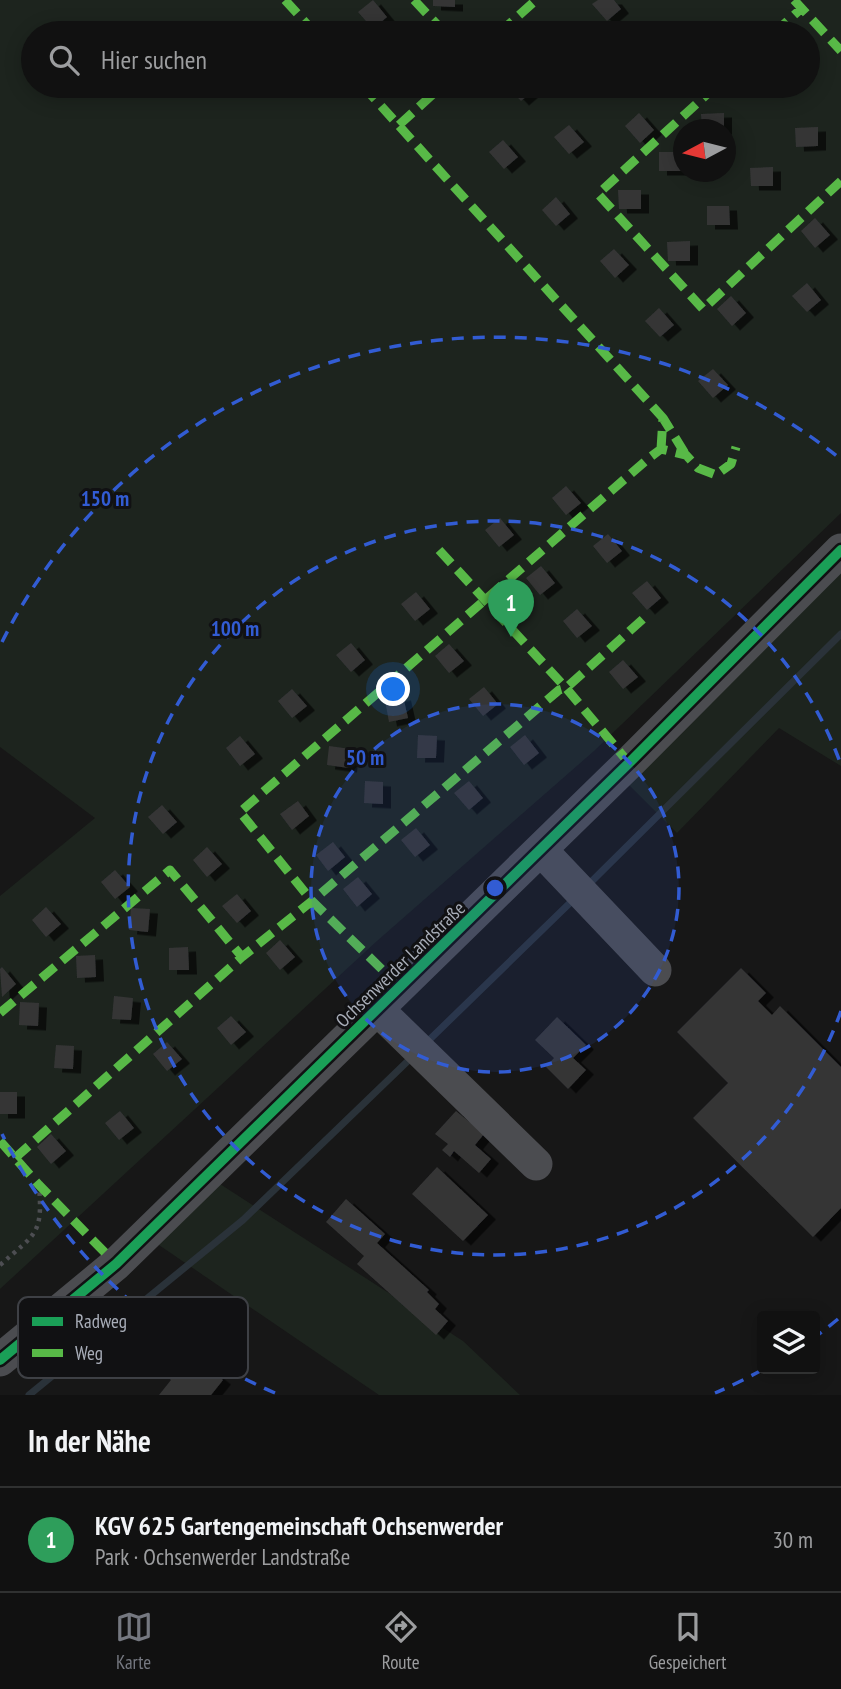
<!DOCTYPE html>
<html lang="de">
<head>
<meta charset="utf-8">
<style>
	body { margin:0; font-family:"PT Sans Narrow",sans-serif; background:#1e1f1f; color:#f1f3f6 }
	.controls { position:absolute; right:21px; bottom:21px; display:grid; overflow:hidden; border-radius:7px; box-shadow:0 4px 18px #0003 }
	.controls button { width:63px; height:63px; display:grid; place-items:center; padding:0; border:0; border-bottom:2px solid #303131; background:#111; color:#f1f3f6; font:35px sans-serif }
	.compass { position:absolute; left:673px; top:119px; width:63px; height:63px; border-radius:50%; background:#111; box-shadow:0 4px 18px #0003; rotate:263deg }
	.you { position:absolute; left:394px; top:690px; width:24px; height:24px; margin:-18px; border:5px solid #fff; border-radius:50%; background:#1a73e8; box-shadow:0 0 0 10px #1a73e833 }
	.badge { display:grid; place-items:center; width:46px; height:46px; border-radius:50%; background:#757880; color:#fff; font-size:23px; font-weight:700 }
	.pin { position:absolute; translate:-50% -58px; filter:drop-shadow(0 2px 4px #0008) }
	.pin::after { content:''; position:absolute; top:37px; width:24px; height:21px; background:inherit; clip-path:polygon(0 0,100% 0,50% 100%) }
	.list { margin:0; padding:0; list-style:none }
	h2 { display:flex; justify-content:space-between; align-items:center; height:91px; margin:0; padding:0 28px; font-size:30px }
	h2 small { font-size:23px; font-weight:400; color:#9c9d9f }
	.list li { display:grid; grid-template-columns:46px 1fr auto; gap:21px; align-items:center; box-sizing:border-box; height:105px; padding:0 28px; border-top:2px solid #303131 }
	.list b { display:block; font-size:26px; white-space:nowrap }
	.list p { margin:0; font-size:23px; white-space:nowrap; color:#9c9d9f }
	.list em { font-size:23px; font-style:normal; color:#9c9d9f }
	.icon { flex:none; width:38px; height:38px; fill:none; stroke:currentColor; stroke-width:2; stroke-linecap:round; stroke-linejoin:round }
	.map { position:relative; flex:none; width:841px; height:1395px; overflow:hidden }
	.search { position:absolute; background:#111; box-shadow:0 4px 18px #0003; left:21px; right:21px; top:21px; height:77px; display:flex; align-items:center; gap:18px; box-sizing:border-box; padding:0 24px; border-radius:38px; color:#9c9d9f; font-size:26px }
	.sheet { height:196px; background:#111 }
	nav { display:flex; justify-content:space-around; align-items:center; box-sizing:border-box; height:98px; border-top:2px solid #303131; background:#111; font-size:19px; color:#9c9d9f }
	nav a { display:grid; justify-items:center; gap:4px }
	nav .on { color:#757880 }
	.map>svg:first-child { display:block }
	.green { fill:#1d241e; fill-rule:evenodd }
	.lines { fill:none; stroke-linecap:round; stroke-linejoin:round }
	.stream { stroke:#2a3239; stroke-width:7 }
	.building { fill:#353536; filter:url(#shadow) }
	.path { stroke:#4d4e52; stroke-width:4.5; stroke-dasharray:3.5 5; stroke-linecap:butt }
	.minor { stroke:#4b4c50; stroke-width:33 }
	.quiet { stroke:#58b947; stroke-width:9; stroke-dasharray:18 9; stroke-linecap:butt }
	.cycleway-casing { stroke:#111113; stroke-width:15 }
	.cycleway { stroke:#1a9f57; stroke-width:10 }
	.ring { fill:none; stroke:#325cd3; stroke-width:3.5; stroke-dasharray:12 9 }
	.labels { text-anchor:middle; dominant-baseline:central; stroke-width:6; stroke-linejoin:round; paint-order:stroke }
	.street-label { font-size:19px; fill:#a8adb8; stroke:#111113 }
	.key { fill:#111113; stroke:#3e4045; stroke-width:2 }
	.key-label { font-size:19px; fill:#a8adb8 }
	.centre { fill:#325cd3; stroke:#111113; stroke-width:3.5 }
	.ring-label { font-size:21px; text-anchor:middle; font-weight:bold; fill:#325cd3; stroke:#111113; stroke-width:6; stroke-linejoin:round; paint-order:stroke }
</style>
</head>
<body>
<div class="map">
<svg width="841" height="1395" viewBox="0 0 841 1395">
	<defs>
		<filter id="shadow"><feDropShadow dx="8" dy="4.5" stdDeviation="0" flood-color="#0009"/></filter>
	</defs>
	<rect width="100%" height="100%" fill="#171717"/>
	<!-- green -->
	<path class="green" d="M0,0H841V513L594,751L377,941L0,1289V896L95,818L0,747ZM33,33H808V86H33ZM684,130H726V172H684Z
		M841,572V766L779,728L677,833L625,781Z
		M220,1184L463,1341L520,1395H379L156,1243Z"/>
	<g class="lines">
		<!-- stream -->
		<path class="stream" d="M588,885L841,634
			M425,1044L575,898
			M29,1395L243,1220L412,1057"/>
	</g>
	<!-- building -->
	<path class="building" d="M373,0L387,17L373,29L358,12Z
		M433,0H455V7L433,6Z
		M598,0H614L621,9L607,21L592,4Z
		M507,86H533L535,89L521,101Z
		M639,113L654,130L640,143L625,126Z
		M724,113V130H702L701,114Z
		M569,125L584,142L569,154L554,137Z
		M818,127V146L796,147L795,128Z
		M503,140L518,157L504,169L489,152Z
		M659,152H681L682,171H659Z
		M773,167V186H751L750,168Z
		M618,190H641V209H619Z
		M556,197L570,214L556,226L542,210Z
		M707,206H729L730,225H707Z
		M815,218L830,235L815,248L801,231Z
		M690,241V261H668L667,242Z
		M614,249L629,265L615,278L600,261Z
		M807,283L821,300L807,312L792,296Z
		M731,296L746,313L732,326L717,309Z
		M659,308L674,325L660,337L645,321Z
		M713,369L728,385L713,398L698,381Z
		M566,486L581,503L566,515L552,498Z
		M500,518L514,535L499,547L485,530Z
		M608,534L622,551L607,563L593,546Z
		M541,566L555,583L540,595L526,578Z
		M647,581L661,598L647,610L632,593Z
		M416,592L430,609L415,621L401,604Z
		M577,609L592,626L577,638L563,621Z
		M351,643L365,660L351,672L336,655Z
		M449,644L464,661L449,673L435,656Z
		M623,660L638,677L623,689L609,672Z
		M484,687L498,704L483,716L469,699Z
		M292,689L307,706L292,718L278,701Z
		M403,696L408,718L389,722L385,700Z
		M418,735L437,736L436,758H417Z
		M525,735L539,753L524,765L510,747Z
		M240,736L255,754L240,766L226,748Z
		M329,746L351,749L349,768L327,765Z
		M365,781L383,782V804L364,803Z
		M469,781L483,798L469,810L454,793Z
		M298,801L309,816L292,830L280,814Z
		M162,805L177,822L163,834L148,817Z
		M416,828L430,845L415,857L401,840Z
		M333,842L345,857L328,871L316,855Z
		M207,847L222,864L207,877L193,860Z
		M115,870L130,887L115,899L101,882Z
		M358,877L372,894L357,907L343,889Z
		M237,894L251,911L237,923L222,906Z
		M46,907L61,924L46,937L32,920Z
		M131,908L150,909L148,932L129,930Z
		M280,940L295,957L280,970L266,953Z
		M188,947L189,970H169V948Z
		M95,955L96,977L77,978L76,956Z
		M2,967L16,984L2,997L0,969Z
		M741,968L766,993L758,1001L772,1015L780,1006L841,1067V1208L813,1237L693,1118L728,1083L677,1032Z
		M114,996L133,998L131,1020L112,1019Z
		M20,1002L39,1003L38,1026L19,1025Z
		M231,1016L246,1032L231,1045L217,1028Z
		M557,1017L586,1045L573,1058L586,1070L568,1089L546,1067L554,1058L535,1040Z
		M167,1042L182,1059L167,1071L153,1054Z
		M56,1045L74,1046L73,1069L54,1068Z
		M0,1092H17V1114H0Z
		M120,1111L134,1128L119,1140L105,1123Z
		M456,1111L484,1134L475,1145L491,1159L479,1173L454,1151L450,1157L442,1150L448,1144L435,1134Z
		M51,1134L66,1151L51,1164L37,1147Z
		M437,1167L488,1215L463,1241L412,1194Z
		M346,1199L385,1234L377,1243L429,1290L427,1292L439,1304L435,1309L448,1321L436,1335L357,1264L364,1256L326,1222Z
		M202,1345L222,1361L213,1372L223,1380L211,1395H159L171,1380L165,1375L187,1349L194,1355Z"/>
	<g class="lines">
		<!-- path -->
		<path class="path" d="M0,1265C36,1233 43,1235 39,1185"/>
		<!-- minor -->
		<path class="minor" d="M541,850L655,970
			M378,1010L536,1164
			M0,1360L116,1264L629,763L841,550"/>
		<!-- quiet -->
		<path class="quiet" d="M285,0L315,33
			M414,0L445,33
			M794,0L841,51
			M499,33L536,0
			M774,33L802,8
			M363,86L663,418
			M716,86L598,194L703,309L841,181
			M399,125L442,86
			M661,449L663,418L686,455
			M439,550L566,688L629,763
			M401,988L312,901L240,812L649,458L661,449L686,455L698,468L716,475L731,464L736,447
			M0,1013L170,870L242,957
			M0,1141L39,1185L116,1264
			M15,1158L242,957L312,901L559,690L566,688L643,619"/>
		<defs>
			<path id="cycleway" d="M0,1360L116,1264L629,763L841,550"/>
		</defs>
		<!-- cycleway casing -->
		<use href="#cycleway" class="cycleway-casing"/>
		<!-- cycleway -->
		<use href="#cycleway" class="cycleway"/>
	</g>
	<!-- distance rings -->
	<circle cx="495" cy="888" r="184" fill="#325cd3" fill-opacity=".12"/>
	<g class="ring">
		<circle cx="495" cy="888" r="184"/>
		<path d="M841 1011A367 367 0 1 1 841 765"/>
		<path d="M838 1319A551 551 0 0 1 815 1337M762 1370A551 551 0 0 1 715 1393M275 1393A551 551 0 0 1 2 1134M2 642A551 551 0 0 1 838 457"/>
	</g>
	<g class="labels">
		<!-- street labels -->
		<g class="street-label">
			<text transform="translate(400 964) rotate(-44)">Ochsenwerder Landstraße</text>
		</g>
	</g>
	<!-- legend -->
	<rect x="18" y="1297" width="230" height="81" rx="10" class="key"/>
	<rect x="32" y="1317" width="31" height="9" fill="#1a9f57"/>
	<rect x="32" y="1349" width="31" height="8" fill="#58b947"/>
	<g class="key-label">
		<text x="75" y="1328">Radweg</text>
		<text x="75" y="1360">Weg</text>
	</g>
	<circle cx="495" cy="888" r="10" class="centre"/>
	<g class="ring-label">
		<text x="105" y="506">150 m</text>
		<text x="235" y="636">100 m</text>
		<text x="365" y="765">50 m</text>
	</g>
</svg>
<div class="controls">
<button><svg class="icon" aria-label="layers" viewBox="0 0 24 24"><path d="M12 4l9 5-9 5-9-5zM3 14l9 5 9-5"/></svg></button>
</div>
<svg class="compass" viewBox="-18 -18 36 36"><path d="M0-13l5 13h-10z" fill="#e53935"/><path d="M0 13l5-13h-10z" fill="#9c9d9f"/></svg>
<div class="you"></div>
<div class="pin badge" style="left:511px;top:637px;background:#2e9e5b">1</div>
<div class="search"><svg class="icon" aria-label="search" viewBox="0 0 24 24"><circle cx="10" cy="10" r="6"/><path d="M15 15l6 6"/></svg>Hier suchen</div>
</div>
<section class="sheet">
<h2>In der Nähe<small></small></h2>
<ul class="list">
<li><span class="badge" style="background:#2e9e5b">1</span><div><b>KGV 625 Gartengemeinschaft Ochsenwerder</b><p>Park · Ochsenwerder Landstraße</p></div><em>30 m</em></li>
</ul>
</section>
<nav>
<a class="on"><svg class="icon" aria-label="map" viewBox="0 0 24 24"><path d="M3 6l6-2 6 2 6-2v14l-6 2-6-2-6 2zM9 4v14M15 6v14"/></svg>Karte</a>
<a><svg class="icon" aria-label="directions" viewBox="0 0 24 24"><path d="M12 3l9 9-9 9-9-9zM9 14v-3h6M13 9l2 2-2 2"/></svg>Route</a>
<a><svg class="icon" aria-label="saved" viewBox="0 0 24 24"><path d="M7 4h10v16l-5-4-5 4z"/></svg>Gespeichert</a>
</nav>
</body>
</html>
